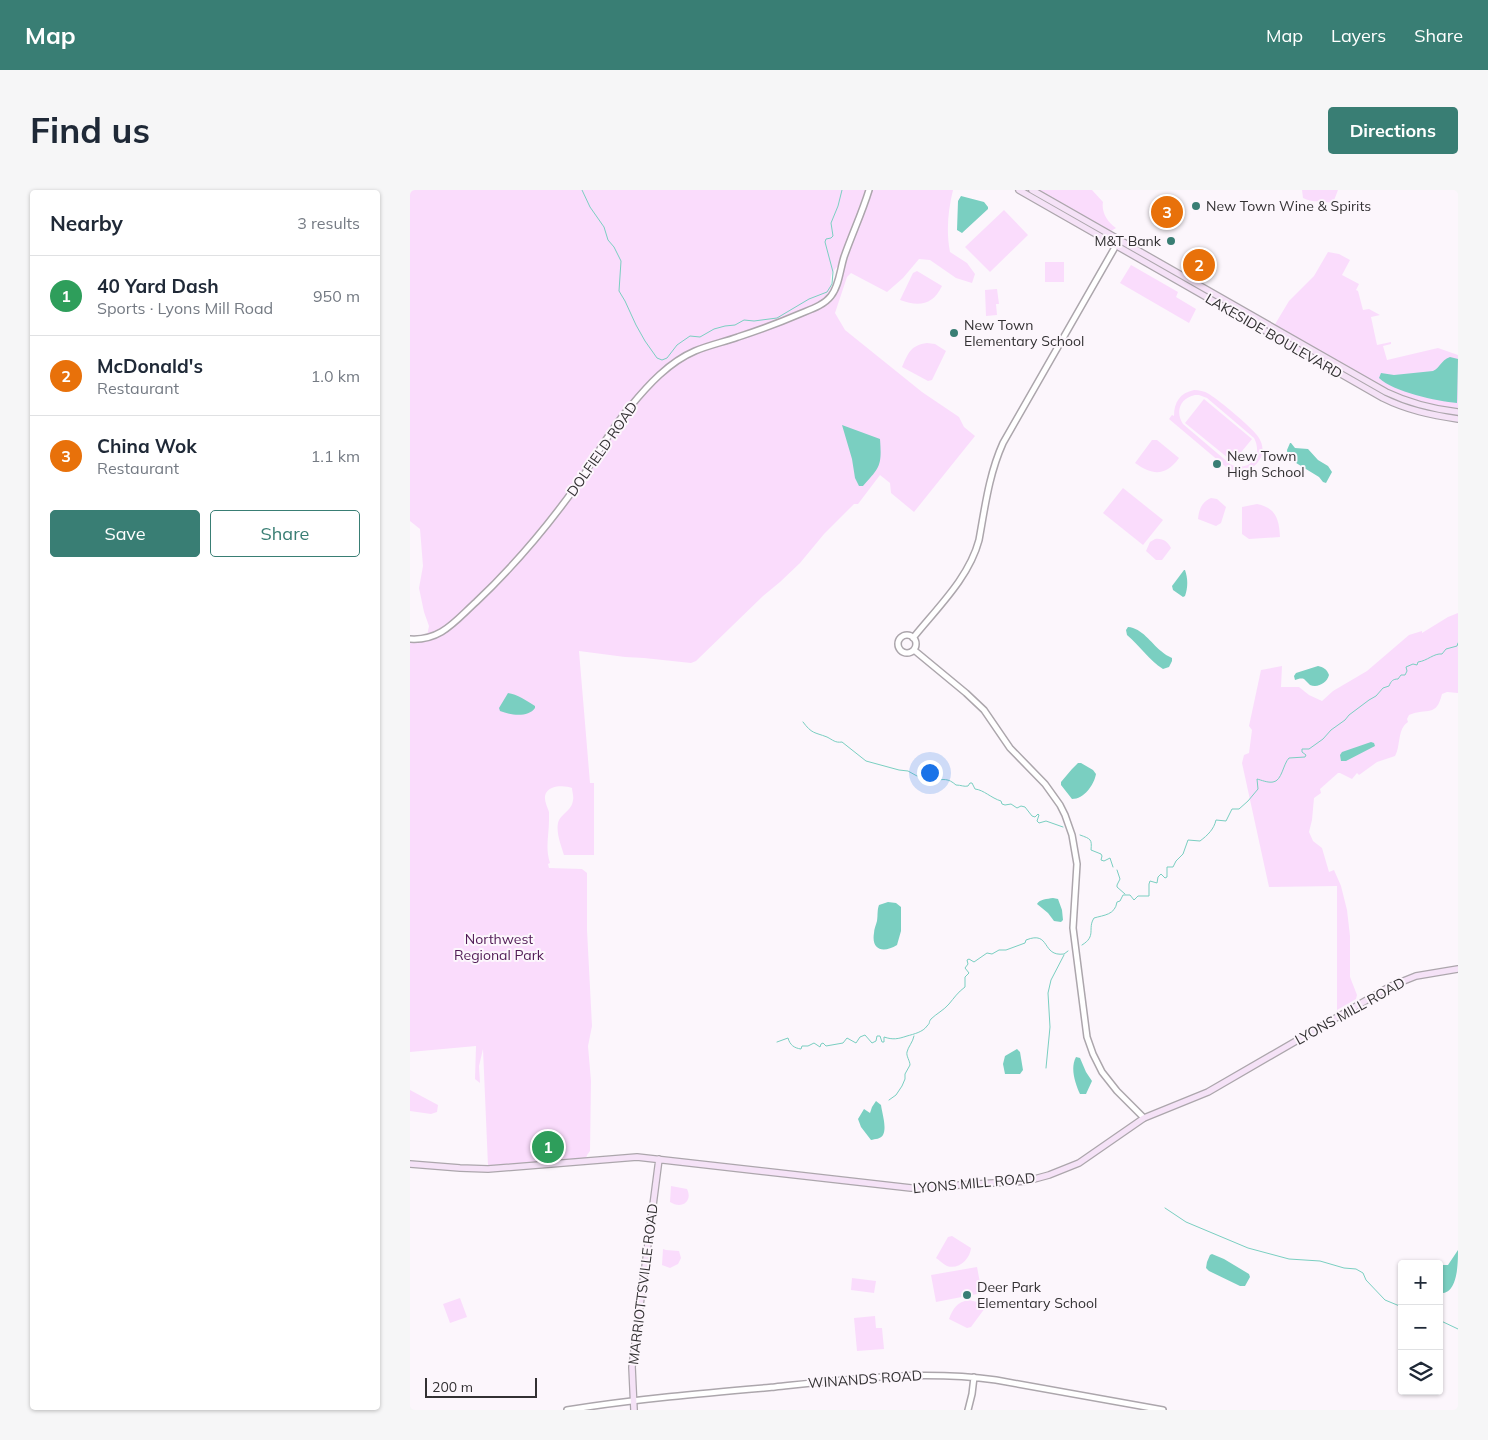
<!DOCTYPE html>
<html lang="en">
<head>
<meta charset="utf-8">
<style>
	body { margin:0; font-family:Mulish,sans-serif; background:#f6f6f7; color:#1f2937 }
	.controls { position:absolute; right:15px; bottom:15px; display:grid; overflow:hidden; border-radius:5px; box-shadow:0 1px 4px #0004 }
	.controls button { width:45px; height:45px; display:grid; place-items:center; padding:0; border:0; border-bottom:1px solid #e0e1e3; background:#fff; color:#1f2937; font:25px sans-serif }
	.scale { position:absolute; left:15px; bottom:12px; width:112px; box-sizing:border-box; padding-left:5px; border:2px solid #333133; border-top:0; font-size:14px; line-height:18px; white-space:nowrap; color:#333133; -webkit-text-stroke:4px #fcf6fc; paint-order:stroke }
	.you { position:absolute; left:519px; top:582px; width:18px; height:18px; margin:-12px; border:4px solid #fff; border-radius:50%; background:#1a73e8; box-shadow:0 0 0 8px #1a73e833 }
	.badge { display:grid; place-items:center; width:32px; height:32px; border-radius:50%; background:#397e74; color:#fff; font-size:16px; font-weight:700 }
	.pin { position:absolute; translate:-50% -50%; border:2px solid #fff; box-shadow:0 1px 5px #0006 }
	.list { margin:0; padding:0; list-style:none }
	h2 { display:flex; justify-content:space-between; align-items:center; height:65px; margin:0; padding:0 20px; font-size:21px }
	h2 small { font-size:16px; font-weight:400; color:#747a83 }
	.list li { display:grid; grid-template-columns:32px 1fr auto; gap:15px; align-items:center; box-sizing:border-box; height:80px; padding:0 20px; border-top:1px solid #e0e1e3 }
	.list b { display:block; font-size:19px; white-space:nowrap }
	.list p { margin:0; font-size:16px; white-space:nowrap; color:#747a83 }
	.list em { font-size:16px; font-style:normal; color:#747a83 }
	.actions { display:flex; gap:10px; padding:15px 20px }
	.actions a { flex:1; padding:11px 0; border:1px solid #397e74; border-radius:5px; text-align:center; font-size:18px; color:#397e74 }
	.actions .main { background:#397e74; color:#fff }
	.icon { flex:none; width:28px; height:28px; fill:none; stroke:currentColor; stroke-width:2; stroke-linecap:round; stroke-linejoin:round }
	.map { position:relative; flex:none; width:1048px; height:1220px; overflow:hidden; border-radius:5px }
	header { display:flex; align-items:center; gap:30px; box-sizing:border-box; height:70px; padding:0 25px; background:#397e74; color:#fff }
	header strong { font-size:24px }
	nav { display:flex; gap:28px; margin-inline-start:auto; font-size:18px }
	.intro { display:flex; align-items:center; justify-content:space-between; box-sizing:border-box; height:120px; padding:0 30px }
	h1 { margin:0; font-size:35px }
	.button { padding:12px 22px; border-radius:5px; background:#397e74; color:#fff; font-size:18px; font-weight:700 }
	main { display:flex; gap:30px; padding:0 30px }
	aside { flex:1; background:#fff; border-radius:5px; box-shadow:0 1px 4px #0004 }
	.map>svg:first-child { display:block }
	.green { fill:#fadcfc; fill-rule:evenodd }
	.water { fill:#7acfc1 }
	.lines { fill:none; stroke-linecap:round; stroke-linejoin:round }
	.stream { stroke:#7acfc1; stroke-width:1 }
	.tertiary-casing { stroke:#aca6ac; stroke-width:8 }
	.secondary-casing { stroke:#aca6ac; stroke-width:8 }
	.tertiary { stroke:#fff; stroke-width:5 }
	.secondary { stroke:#f5e2f7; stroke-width:5.5 }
	.poi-dot { fill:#397e74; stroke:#fcf6fc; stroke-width:2 }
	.labels { text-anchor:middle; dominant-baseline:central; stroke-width:4; stroke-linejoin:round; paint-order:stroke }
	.poi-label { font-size:14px; fill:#333133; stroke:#fcf6fc; text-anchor:start }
	.street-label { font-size:14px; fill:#333133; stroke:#fcf6fc }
	.park-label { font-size:14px; fill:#501a55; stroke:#fcf6fc }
</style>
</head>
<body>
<header>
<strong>Map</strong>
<nav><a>Map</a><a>Layers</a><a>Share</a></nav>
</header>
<div class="intro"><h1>Find us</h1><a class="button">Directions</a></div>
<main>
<aside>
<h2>Nearby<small>3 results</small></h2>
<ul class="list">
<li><span class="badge" style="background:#2e9e5b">1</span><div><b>40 Yard Dash</b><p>Sports · Lyons Mill Road</p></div><em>950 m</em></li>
<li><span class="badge" style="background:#e8710a">2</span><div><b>McDonald's</b><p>Restaurant</p></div><em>1.0 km</em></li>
<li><span class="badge" style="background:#e8710a">3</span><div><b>China Wok</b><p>Restaurant</p></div><em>1.1 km</em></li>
</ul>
<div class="actions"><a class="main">Save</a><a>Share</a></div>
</aside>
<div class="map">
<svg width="1048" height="1220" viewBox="0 0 1048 1220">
	<rect width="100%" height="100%" fill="#fcf6fc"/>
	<!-- green -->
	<path class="green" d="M0,0H456L428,76C420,84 419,89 422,100L413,110L404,114L409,118L417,115L425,108L438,66L462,0H543C538,20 536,42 540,62L557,73L565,84L562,93L546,88L520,70L509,69L493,88L477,102L441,83L437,87L425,123L435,140L512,202L549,227L554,237L565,246L504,322L481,303L480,293L470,285L448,314H444L414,344L390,373L370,392L353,406L286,471L281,473L234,468L215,467L169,461L180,593H184V665H154C151,655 146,643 148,633C150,624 162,621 163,610C164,607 162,601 162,598C155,595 140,595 136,603C133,609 137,616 139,622C139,624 139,627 139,630C139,645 135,658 140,673L138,674L139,678L172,679L177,683V740L182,836L178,856L181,891L180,961L177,965L176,969L78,976L73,859L69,876L70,893L65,889L66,856L0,862V451H12L22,449L17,446L19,436L14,422L9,398L13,376L10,339L0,331Z
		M629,0H682L693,12C691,22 698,33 706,38L701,41Z
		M892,0H928L923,13C913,11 902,13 893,8Z
		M594,20L618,45L580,82L555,57Z
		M918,62L929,64L940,70L932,85L949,94L946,100L948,101L953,120L959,119L970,125L961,127L967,155L981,152V154L973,156L977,170L1028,158L1048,165V218L1021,215L989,205L864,136L879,111L904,86Z
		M635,72H654V92H635Z
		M721,75L768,102L766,107L786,119L779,133L710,93Z
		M507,81L532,96C523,115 509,117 490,110L503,83Z
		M587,99L589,114H586L587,125L576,126L575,100Z
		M517,153L525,154L536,161L522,190L518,191L492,177C498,163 501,155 517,153Z
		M784,200C789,200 794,201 799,204C809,210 844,239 849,248C859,264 846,280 830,282L831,284L829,288L759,229L762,225L764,226C764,212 770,203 784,200ZM785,205H789L797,208L844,248C854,267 838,283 820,274L773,234C765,222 770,208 785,205Z
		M794,209L842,249L823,272L775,233Z
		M742,250H747L769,268C756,286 743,286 725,273Z
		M713,298L753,330L733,355L693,323Z
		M801,308L807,309L816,317L811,333L806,336L788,329C789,319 792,312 801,308Z
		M847,314C866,318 869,329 870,347L839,349L832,344V317Z
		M745,349C753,348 758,352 761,358L752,370H746L736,361L740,352Z
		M1048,423V503L1037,502L1032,504C1026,528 1018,517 999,525L997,529L998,532C987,539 991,556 985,566L967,572L949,585L947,583L942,589L930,583H928L910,599L911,603L904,608L902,630L899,642L903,651L912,658L919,682L924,680L931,696L937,720L940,746V787L947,805L946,809L927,820V696L859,697L832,573L834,565L839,563L842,540L839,536L851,480L872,476L871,497H889L899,505L912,511L923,501L957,481L999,445L1012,441V443L1038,427Z
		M0,900L28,915L27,922L21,924L0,921Z
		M261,996L277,999C283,1011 272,1020 260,1012Z
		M542,1046L561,1058C560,1069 549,1080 537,1076C533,1074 529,1070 526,1068L538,1047Z
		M253,1059L256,1060L269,1061L271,1068L268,1074L260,1078L252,1075Z
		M567,1077L572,1103L526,1112L521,1085Z
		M442,1088L466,1091L464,1103L441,1100Z
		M50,1108L57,1127L40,1133L33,1114Z
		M559,1110L571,1113L575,1118L561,1137L557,1138L539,1129C543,1118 547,1112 559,1110Z
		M465,1126L466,1138H472L474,1159L447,1161L444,1128Z"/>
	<!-- water -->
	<path class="water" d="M551,6L574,12L578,17V19L552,43L547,40L548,11Z
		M1040,167L1048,169L1047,213C1027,211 983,202 969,188L971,183L984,185L1023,181C1031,177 1030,171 1040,167Z
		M432,235L470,249C472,276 470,277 453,296H449L445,288L442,269Z
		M880,253H881L885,258L898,259L908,270L918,276L922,282L916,293L913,292L909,287L878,268L877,260Z
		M774,380H775C778,389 778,397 775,406L773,407L763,400L762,396Z
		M718,437C732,438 741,453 751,461C754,464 758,466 762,468V471L759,477L753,479C739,470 730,456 717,445L716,440Z
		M908,476C913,477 917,479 919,485C917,493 908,498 900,495C898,493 896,491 894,489C891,488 888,489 885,490L884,486L886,483Z
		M98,503C107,504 117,511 125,516V518C118,528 100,525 90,521L89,518Z
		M961,552L964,553L965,556L936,571H931L930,565L932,562Z
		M668,573H671L683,580L686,584C684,595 674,609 662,609L651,595V592L662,579Z
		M643,708L648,709L652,720L653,730L651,732L644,731L638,723L627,714C630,709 637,709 643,708Z
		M478,712L486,713L491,717V741L487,755C474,763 461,761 464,743C464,739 466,735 467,731C468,725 467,720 469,715Z
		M607,859L610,862L613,880L610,884H595L593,874L595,866Z
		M666,867L670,868L676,882L682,891L676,904H670C665,893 660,878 666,867Z
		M466,911L471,915C472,923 477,937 473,945C471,949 465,949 461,950L451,937L448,929L454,919L460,923L462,917Z
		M1048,1060C1048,1073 1048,1106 1029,1103V1075H1038Z
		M802,1064L814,1069L839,1084L840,1087L835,1096H830L799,1081L796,1078L797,1072L800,1065Z"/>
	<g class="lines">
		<!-- stream -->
		<path class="stream" d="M172,0L180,17L194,37L198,50L204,57L211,71L209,101L215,111L226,135L235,151L247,168L252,170L257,168L267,155L280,146L290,147L304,139L315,136L325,135L334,130L344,131L367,128L399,109L417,102L422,94L423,82L415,52L416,49L421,48L423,46L421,33L428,16L432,0
			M393,532C402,544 404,542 417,547C423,550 425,553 432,552L456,571L489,580L498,581L507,586C518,586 514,584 523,591C534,589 538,588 546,595C551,595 554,597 558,596L560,593H562L565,599C574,600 581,608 591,611L592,614L595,615L601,614L607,618L611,616L615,617L622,626L625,627L628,624L629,625L627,631L629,633L636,631L653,637
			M670,645C681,649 682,649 681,660L691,664L692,666L691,670L694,671L700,668L703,677
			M707,680L710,689L707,695V697L715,704
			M672,755C687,746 677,739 684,728C694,725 705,725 707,712L710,711L713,705H720L724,710L728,706H739V694L740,691L747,693L748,687L751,684L755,688L757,687V677H763L766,671L773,664L778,650L790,651C798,645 804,639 806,630L816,631L822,619H829L838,611L848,599L847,589C851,590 858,593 863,592C872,591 873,574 879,568L895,567L896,565L892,562V559H899L913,549L921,540L935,530L939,525L959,510L966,506L973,498L979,496C981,491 983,489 988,489L991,485H995L997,481L996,477L1003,474L1007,475L1008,472C1017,471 1024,463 1032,464L1036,459L1047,456L1048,453
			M367,852L378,848C380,855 384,858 391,859L392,856H398L404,853L410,857L411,854L413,853L416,856L433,853L437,848L446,853L450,847L455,845L462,853L466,851L467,846H470L472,852H474V847C483,850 488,849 497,846C504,844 513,842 517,836C521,832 518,833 521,829C526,824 534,820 539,814C544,808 548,802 555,797V787L559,783L555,778L558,774L557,770L559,769L564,772L577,763L582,764L589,760H596L615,753L616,750C641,740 631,767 654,764L658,761
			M636,878L640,837L638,803L641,790L654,765
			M479,910L486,905L492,896L495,889V884L500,875C500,871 496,866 497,862C498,857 503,852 504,846
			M755,1018L776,1032L838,1058L879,1069L910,1071L934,1078L946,1079L953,1083L956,1090L975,1110L992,1117
			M1029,1130L1048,1139"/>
		<defs>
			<path id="tertiary" d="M488 454a9 9 0 1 1 18 0a9 9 0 1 1-18 0Z
				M503,448C527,418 559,388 569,350C575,317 579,284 593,253L708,52
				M0,449C31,451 45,431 66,412C104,376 137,337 167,295C185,269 199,241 220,217C238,195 259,172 285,161C299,155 314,152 328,147C350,140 371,132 392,123C402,119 414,115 421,106C429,96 430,80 434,67C442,44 452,23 459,0
				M504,460L556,503L574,520L600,558L635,594L650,615L655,625L662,645L667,674L663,738L677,847L683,864L692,882L707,901L734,928
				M157,1220C226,1209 296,1203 365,1197C440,1189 511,1180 586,1190L753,1220
				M558,1220L562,1204L564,1187"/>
			<path id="secondary" d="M609,0L973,208C997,220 1021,225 1048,229
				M622,0L976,202C999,213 1022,219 1048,222
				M0,974L50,978L78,979L227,967L501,998L617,991L639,985L669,973L734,928L798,902L981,796L1006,786L1048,779
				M224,1220L222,1177L249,969"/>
		</defs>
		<!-- tertiary casing -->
		<use href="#tertiary" class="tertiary-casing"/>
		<!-- secondary casing -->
		<use href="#secondary" class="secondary-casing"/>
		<!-- tertiary -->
		<use href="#tertiary" class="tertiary"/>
		<!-- secondary -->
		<use href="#secondary" class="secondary"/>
	</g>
	<!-- markers -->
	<g class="poi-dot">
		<circle cx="786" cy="16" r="5"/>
		<circle cx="761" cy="51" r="5"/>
		<circle cx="544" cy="143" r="5"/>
		<circle cx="807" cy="274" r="5"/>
		<circle cx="557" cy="1105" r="5"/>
	</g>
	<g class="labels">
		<!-- poi labels -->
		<g class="poi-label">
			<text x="796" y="16">New Town Wine &amp; Spirits</text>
			<text x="751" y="51" text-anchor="end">M&amp;T Bank</text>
			<text x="554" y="135">New Town<tspan x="554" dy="16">Elementary School</tspan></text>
			<text x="817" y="266">New Town<tspan x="817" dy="16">High School</tspan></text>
			<text x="567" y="1097">Deer Park<tspan x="567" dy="16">Elementary School</tspan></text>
		</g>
		<!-- street labels -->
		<g class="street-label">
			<text transform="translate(864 146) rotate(30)">LAKESIDE BOULEVARD</text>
			<text transform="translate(192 259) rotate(-55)">DOLFIELD ROAD</text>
			<text transform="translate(940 821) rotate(-29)">LYONS MILL ROAD</text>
			<text transform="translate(564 993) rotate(-5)">LYONS MILL ROAD</text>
			<text transform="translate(233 1094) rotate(-83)">MARRIOTTSVILLE ROAD</text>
			<text transform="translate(455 1189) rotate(-4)">WINANDS ROAD</text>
		</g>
		<!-- park labels -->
		<g class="park-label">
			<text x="89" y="749">Northwest<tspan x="89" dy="16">Regional Park</tspan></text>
		</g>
	</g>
</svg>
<div class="controls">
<button>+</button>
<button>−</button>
<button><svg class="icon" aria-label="layers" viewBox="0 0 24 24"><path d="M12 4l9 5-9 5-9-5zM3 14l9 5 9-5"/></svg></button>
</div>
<div class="scale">200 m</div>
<div class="you"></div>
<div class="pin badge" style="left:138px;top:957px;background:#2e9e5b">1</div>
<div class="pin badge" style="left:789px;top:75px;background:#e8710a">2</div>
<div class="pin badge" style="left:757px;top:22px;background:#e8710a">3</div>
</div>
</main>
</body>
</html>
